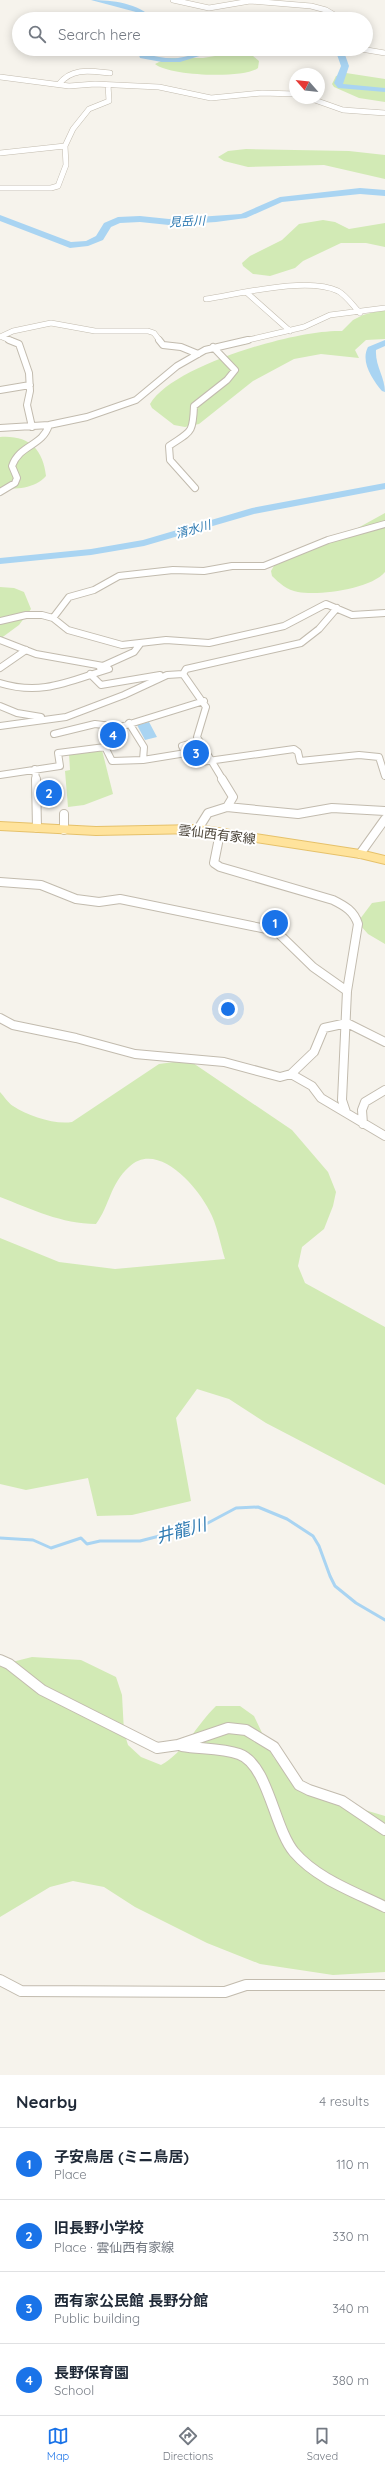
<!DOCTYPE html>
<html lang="en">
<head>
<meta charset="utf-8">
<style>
	body { margin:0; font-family:Quicksand,"Noto Sans JP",sans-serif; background:#f2f2f3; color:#1f2937 }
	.compass { position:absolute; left:289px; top:68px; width:36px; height:36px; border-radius:50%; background:#fff; box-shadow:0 2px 10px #0003; rotate:298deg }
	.you { position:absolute; left:228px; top:1009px; width:14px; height:14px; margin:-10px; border:3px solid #fff; border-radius:50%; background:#1a73e8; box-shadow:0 0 0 6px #1a73e833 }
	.badge { display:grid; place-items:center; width:26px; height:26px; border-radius:50%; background:#1a73e8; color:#fff; font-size:13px; font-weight:700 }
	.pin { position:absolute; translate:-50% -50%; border:2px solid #fff; box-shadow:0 1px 4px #0006 }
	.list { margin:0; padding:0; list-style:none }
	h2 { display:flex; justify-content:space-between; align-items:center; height:52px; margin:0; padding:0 16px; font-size:17px }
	h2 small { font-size:13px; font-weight:400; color:#747a83 }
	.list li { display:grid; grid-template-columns:26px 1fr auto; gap:12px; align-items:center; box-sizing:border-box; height:72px; padding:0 16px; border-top:1px solid #e0e1e3 }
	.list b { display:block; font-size:15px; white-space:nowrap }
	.list p { margin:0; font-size:13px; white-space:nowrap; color:#747a83 }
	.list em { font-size:13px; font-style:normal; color:#747a83 }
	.icon { flex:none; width:22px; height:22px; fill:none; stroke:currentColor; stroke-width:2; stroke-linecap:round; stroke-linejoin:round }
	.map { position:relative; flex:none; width:385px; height:2075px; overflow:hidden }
	.search { position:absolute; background:#fff; box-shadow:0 2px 10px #0003; left:12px; right:12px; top:12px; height:44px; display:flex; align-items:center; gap:10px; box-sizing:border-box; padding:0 14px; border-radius:22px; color:#747a83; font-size:15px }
	.sheet { height:340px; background:#fff }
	nav { display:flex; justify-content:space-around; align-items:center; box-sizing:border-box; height:56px; border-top:1px solid #e0e1e3; background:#fff; font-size:11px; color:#747a83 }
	nav a { display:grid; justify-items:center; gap:2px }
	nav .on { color:#1a73e8 }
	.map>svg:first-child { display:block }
	.green { fill:#d2eab5 }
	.water { fill:#a9d4f2 }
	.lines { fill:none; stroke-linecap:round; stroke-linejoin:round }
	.stream { stroke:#a9d4f2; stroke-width:3 }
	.river { fill:#a9d4f2; fill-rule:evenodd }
	.street-far3-casing { stroke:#c2bbae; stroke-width:6 }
	.street-far2-casing { stroke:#c2bbae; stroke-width:8 }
	.street-far1-casing { stroke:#c2bbae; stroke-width:10 }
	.street-casing { stroke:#c2bbae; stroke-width:12 }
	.primary-casing { stroke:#e6c16a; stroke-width:2 }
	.street-far3 { stroke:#fff; stroke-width:5 }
	.street-far2 { stroke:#fff; stroke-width:6 }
	.street-far1 { stroke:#fff; stroke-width:8 }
	.street { stroke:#fff; stroke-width:10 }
	.primary { fill:#ffe39c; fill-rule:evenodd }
	.labels { text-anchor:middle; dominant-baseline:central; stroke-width:4; stroke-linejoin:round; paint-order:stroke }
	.far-water-label { font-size:12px; font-style:italic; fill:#2e7ab2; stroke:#fff }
	.street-label { font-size:13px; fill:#4b4439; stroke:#fff }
	.near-water-label { font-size:17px; font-style:italic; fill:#2e7ab2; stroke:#fff }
</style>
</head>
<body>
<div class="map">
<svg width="385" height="2075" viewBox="0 0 385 2075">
	<rect width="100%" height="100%" fill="#f6f3ec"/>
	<!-- green -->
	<path class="green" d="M239,52L253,56L259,61L258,68C244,79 169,76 155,64L167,58H203Z
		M346,73L385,79V102L359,98L334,87L332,84L336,76Z
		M246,149L349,151L385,155V179L324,165L248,167L224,161L218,157L228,151Z
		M323,220L335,222L349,229L385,223V247L366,243H341L303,261L295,268L270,276L253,274L243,266L242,263L250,256L282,240L299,224Z
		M385,309V339L366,340L355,350L359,358L321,354L294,359L253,381L199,424L185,427L174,425L152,408L150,404C173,365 298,329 342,331L353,320L363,315Z
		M0,437C29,435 43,449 46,476C35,489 15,489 0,489Z
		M385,513V572C371,589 319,596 298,592C287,590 279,583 272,576L271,571L275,564L356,529Z
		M0,587L14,588L24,592L31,609L19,625L0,639Z
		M102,750L113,794L84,805L68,807L65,771L70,770L69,754Z
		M385,901V944L368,934L360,925V919L372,903Z
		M174,1062L193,1063L292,1130L328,1172L336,1192L333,1206L324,1229L302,1247L298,1266L305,1283L385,1327V1485L266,1423L229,1399L197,1389L176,1418L191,1501L132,1515L97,1516L88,1478L26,1490L0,1484V1238L59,1262L115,1269L225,1259C220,1243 217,1224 209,1210C197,1186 157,1140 129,1167C110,1184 110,1205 96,1224C62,1224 31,1209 0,1197V1092C4,1096 8,1103 13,1106C28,1116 55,1125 72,1122L159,1064Z
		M32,1657L81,1660L116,1677L122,1695L124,1732L128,1745L141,1757L161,1765C185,1752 196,1725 216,1706H240L254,1716L274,1758L289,1775L324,1798L385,1816V1972L333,1975L260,1964L207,1943L135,1907L104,1887L73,1881L50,1887L0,1917V1665Z"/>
	<!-- water -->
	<path class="water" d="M149,722L157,737L145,740L137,725Z"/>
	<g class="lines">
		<!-- stream -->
		<path class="stream" d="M0,1538L33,1540L51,1548L81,1538L87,1544L100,1541H140L206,1524L236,1508L258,1507L287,1519L313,1536L319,1546L330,1576L335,1586L356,1603L385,1620"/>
		<!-- river -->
		<path class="river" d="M91,0C112,0 139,3 153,19H145L136,12Z
			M141,49H149L146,54C157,57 167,59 178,58C193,56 206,49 222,49L180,62H162L140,58L138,52Z
			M335,49H343L349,66L343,84L385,88V92L338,88L334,83L341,66Z
			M360,188L385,190V196L360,194L282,202L246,218L216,222L169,225L140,222L120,223L111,227L103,240L88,246L70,248L0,221V215L71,242L86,241L96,236L104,223L118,217L140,216L169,219L241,214L280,197Z
			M385,340V346L376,350C375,366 385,377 385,392L382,391C373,380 360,362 368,347Z
			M385,483V489L254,514L144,546L91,555L0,564V558L91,549L143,540L252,508Z"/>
		<defs>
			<path id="street-far3" d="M173,0L209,8L250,1L311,6L326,10L341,19
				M361,49L385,53
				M0,77L69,86L95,84L159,87L211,98L262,93L295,94
				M59,84C72,67 91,71 110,73
				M309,98L343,110L385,113
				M0,153L65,146
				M0,188H51L58,186L66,165L65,146L73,129L89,109L109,101L108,85
				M246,292L290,331
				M206,299C239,294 308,276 338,291C347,296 353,306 360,313
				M0,337L13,331L51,323L95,331H148L154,333L160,341
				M2,337L12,341
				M244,341L304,327L330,315L385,308"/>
			<path id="street-far2" d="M9,340L19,344L29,373L30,391L27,405L32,427
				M159,340L163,345L181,347L198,354
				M0,390L30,385
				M0,428L49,425L87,417L136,400L177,366L205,350L248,340
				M195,488L170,460L169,446C191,431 193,434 194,406L227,380L235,370L213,347
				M0,492L15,483L17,478L12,466C20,444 42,447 49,425
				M53,618L69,597L94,590L119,576L173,570L204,571L232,566H264L328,540L385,524
				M0,621L26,615H42L53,618L68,630L122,645L166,640L209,643L284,626L326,604L352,615L385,613
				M0,640L36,654L103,666L134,652L140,644
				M0,668L26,650
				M90,674L101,685L160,675
				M0,683C42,696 69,681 109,669L100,668
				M0,706L17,713L41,717
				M0,726L66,717L124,695L167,675L183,674
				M54,734L95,724L120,727L204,701
				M199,741L182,746L190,761L194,763L294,749L298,752L300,761L359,755L379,757L385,776
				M143,760L186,753
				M35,769L36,780
				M0,775L60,766L58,753L105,747L112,761L143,760L144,747L129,723
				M223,780L197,737L206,707L183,674L186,669L301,643L319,629L337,608"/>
			<path id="street-far1" d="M36,779L37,828
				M227,807L298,814L332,808L385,811
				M64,814V830
				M198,829L208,813L227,807L233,797L222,779
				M220,833L214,863L220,867L333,900C345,906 354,911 358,924L347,991L342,1100L346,1112
				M360,854L385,819
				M0,882L41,885L76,899L99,902L120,899L276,931L313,967L347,991
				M0,1018L13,1025L76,1038L135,1054L224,1062L280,1077L291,1074L314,1052L324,1028L347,1023L385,1042
				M291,1074L312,1086L321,1098L385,1136
				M363,1124L362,1110L365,1102L385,1090"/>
			<path id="street" d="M0,1660L9,1664L42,1690L157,1748L178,1745L228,1728L246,1730L274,1747L299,1785L309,1790L342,1801L385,1830
				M182,1746C200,1749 222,1748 239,1754C268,1764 274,1828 294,1852C317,1879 355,1892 385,1907
				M0,1980L21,1991L225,1992L246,1985H385"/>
			<path id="primary" d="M0,822L96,827L198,825L360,850L385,856V864L360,858L198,833L96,835L0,830Z"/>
		</defs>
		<!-- street-far3 casing -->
		<use href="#street-far3" class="street-far3-casing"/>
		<!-- street-far2 casing -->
		<use href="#street-far2" class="street-far2-casing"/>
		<!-- street-far1 casing -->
		<use href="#street-far1" class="street-far1-casing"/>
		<!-- street casing -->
		<use href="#street" class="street-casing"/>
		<!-- primary casing -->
		<use href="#primary" class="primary-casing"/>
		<!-- street-far3 -->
		<use href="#street-far3" class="street-far3"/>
		<!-- street-far2 -->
		<use href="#street-far2" class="street-far2"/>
		<!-- street-far1 -->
		<use href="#street-far1" class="street-far1"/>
		<!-- street -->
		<use href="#street" class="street"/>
		<!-- primary -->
		<use href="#primary" class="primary"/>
	</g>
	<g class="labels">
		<!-- far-water labels -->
		<g class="far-water-label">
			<text transform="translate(187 221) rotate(-3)">見岳川</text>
			<text transform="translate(193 529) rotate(-16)">清水川</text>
		</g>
		<!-- street labels -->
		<g class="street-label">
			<text transform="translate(217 834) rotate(7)">雲仙西有家線</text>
		</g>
		<!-- near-water labels -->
		<g class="near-water-label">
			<text transform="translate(181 1530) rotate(-15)">井龍川</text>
		</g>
	</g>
</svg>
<svg class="compass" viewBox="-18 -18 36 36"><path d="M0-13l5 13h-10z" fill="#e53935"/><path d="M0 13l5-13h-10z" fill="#747a83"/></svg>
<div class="you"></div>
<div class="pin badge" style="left:275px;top:923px">1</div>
<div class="pin badge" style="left:49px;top:793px">2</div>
<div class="pin badge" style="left:196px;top:753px">3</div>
<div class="pin badge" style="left:113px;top:735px">4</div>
<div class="search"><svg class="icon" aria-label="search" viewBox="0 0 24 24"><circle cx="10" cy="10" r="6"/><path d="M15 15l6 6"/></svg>Search here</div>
</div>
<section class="sheet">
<h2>Nearby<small>4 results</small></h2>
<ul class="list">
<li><span class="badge">1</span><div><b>子安鳥居 (ミニ鳥居)</b><p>Place</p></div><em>110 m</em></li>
<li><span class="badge">2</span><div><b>旧長野小学校</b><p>Place · 雲仙西有家線</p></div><em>330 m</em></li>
<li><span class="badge">3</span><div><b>西有家公民館 長野分館</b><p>Public building</p></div><em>340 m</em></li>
<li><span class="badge">4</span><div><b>長野保育園</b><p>School</p></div><em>380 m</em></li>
</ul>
</section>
<nav>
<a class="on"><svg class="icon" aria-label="map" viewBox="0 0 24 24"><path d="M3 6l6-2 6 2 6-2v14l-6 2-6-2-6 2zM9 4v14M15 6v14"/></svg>Map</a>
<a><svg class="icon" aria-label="directions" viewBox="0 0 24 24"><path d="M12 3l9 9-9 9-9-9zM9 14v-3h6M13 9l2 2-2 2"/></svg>Directions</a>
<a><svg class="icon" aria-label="saved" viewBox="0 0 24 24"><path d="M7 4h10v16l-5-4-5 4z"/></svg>Saved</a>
</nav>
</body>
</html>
